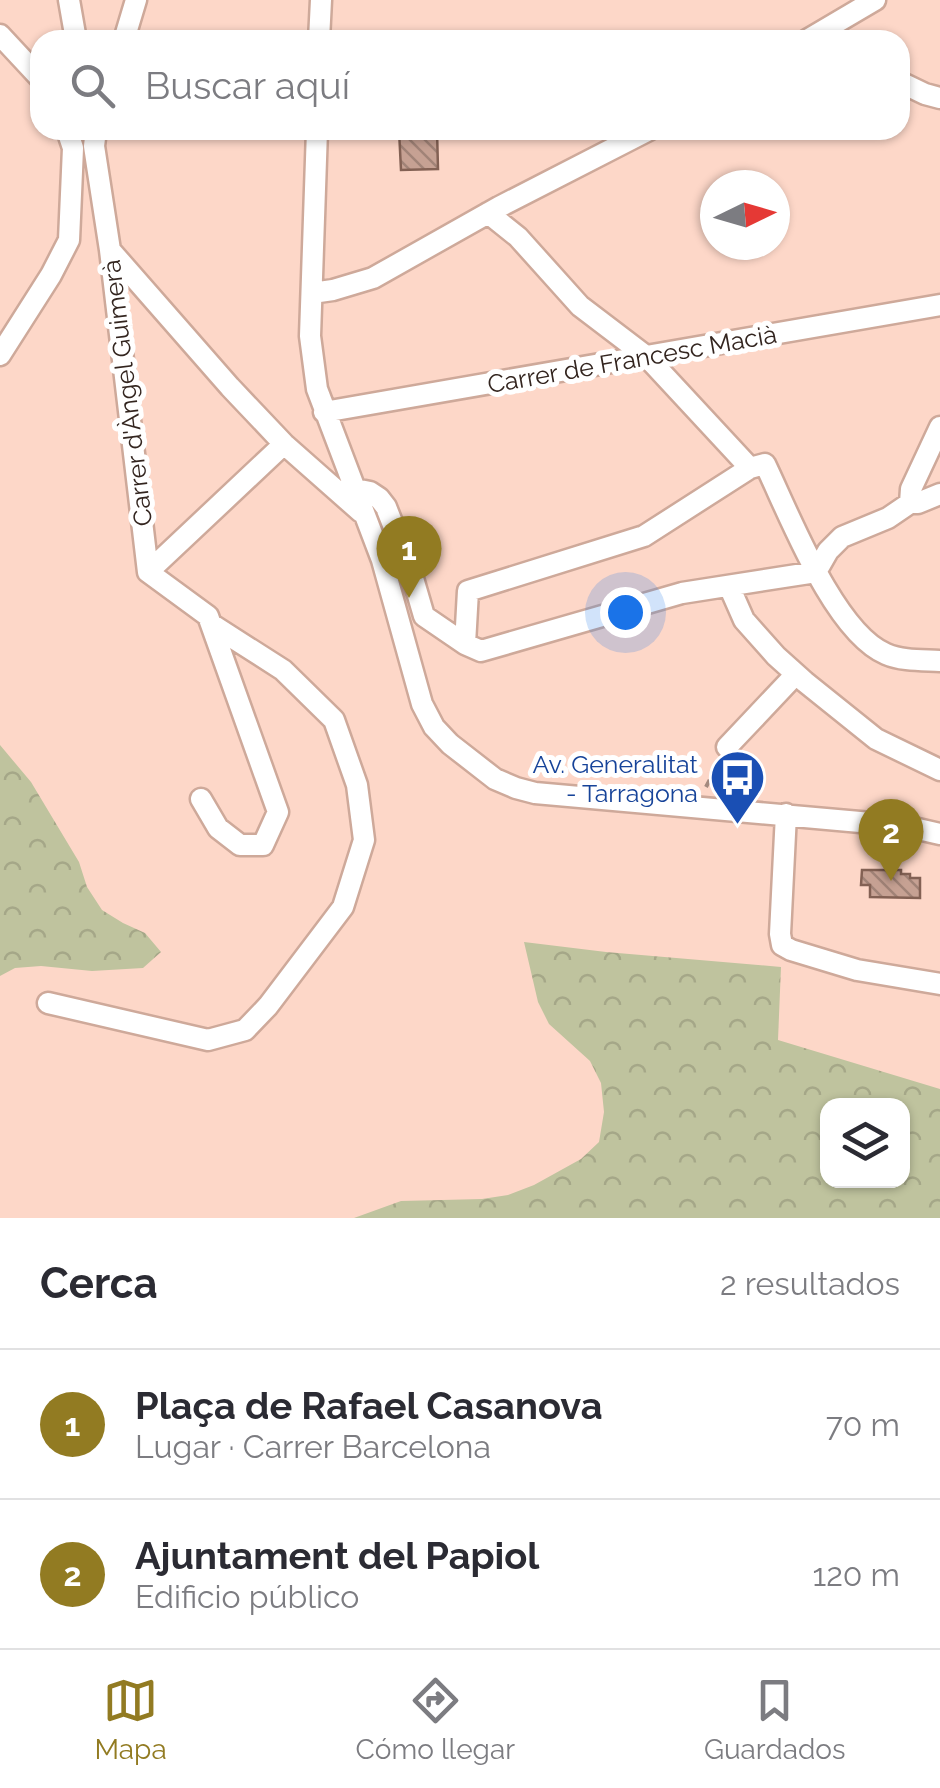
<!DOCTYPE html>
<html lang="es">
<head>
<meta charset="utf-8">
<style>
	body { margin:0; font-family:Raleway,sans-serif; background:#f2f2f3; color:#2b2b33 }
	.controls { position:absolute; right:30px; bottom:30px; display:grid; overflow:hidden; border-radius:20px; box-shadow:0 2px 8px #0004 }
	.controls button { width:90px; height:90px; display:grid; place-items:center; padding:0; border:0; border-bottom:2px solid #e1e1e2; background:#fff; color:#2b2b33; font:50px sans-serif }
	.compass { position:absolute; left:700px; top:170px; width:90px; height:90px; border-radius:50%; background:#fff; box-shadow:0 2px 8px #0004; rotate:85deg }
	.you { position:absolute; left:625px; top:612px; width:35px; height:35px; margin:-25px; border:8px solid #fff; border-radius:50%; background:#1a73e8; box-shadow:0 0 0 15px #1a73e833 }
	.badge { display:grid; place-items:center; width:65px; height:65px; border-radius:50%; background:#927b22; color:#fff; font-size:32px; font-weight:700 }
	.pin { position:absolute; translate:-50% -82px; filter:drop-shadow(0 2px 5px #0008) }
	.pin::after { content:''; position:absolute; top:52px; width:35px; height:30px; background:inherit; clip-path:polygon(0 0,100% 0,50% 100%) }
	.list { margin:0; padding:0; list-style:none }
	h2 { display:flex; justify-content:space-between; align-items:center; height:130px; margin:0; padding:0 40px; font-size:42px }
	h2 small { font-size:32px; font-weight:400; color:#7c7c81 }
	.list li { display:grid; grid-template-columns:65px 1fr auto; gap:30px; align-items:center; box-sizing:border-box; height:150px; padding:0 40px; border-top:2px solid #e1e1e2 }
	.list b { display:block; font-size:38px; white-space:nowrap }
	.list p { margin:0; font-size:32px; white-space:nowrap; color:#7c7c81 }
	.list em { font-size:32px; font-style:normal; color:#7c7c81 }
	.icon { flex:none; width:55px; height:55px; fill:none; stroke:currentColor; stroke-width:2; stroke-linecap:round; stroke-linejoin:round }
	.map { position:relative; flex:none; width:940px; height:1218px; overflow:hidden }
	.search { position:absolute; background:#fff; box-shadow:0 2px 8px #0004; left:30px; right:30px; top:30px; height:110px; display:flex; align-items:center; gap:25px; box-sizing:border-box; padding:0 35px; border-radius:30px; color:#7c7c81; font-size:38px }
	.sheet { height:430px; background:#fff }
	nav { display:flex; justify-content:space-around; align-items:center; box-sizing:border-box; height:140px; border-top:2px solid #e1e1e2; background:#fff; font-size:28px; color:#7c7c81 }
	nav a { display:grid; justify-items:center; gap:5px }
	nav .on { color:#927b22 }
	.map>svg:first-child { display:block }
	.forest { fill:url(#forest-crowns); fill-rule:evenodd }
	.building { fill:url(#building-back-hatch); stroke:#836154; stroke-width:2.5 }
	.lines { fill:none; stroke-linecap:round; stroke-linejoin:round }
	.minor-casing { stroke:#cea99a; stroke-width:25 }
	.path { stroke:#a4897e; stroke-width:4; stroke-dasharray:8 8; stroke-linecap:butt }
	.minor { stroke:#fff; stroke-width:20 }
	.labels { text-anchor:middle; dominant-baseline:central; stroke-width:10; stroke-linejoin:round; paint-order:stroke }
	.street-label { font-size:25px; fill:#33251f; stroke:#fff }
	.transit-label { font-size:25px; fill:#164399; stroke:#fff; text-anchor:end }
</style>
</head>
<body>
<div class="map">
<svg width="940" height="1218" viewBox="0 0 940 1218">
	<defs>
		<pattern id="forest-crowns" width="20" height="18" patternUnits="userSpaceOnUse" patternTransform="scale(2.5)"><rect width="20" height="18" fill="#bfc39e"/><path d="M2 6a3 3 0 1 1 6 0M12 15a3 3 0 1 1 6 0" fill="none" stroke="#a5a788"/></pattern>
		<pattern id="building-back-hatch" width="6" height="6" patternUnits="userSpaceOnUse" patternTransform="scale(2.5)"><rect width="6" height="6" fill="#c6a193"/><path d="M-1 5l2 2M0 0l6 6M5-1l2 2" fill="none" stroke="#a18377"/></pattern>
	</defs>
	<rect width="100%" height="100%" fill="#fdd7c8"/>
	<!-- forest -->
	<path class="forest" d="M0,745L31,782L79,862L87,887L102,910L123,923L145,933L161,952L143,968L92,971L41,966L15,968L0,976Z
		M524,942L606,952L781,967L778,1040L940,1089V1218H354L401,1201L482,1199L508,1195L534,1185L581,1159L599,1142L604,1112L601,1083L590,1061L549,1024L538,1002ZM828,1106H902V1180H828Z"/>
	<!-- building -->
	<path class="building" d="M399,130H437L438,169L401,170Z
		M862,870H901V874H910V878H920V898L870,897V885H861Z"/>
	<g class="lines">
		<defs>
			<path id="minor" d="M69,0L76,40
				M0,35L40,78
				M124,40L136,0
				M319,40L321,0
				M807,40L875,0
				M900,82L925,94L940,98
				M96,130L94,146L110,250L148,572L208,616L278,812L263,845H240L218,828L201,799
				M317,130L310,336L317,389L382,560L422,704L434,727L450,744L495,779L516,788L535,793L905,826L940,834
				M488,213L518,237L580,306L647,357L750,468
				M110,250L230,387L284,444L361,512
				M312,293L333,290L373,278L499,207L649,130
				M0,355L51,275L69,240L73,148L67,130
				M324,412L940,305
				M355,489L370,492L379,498L386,507L410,568L424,616L465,644L481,651L682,593L816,572
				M910,503L911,489L940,427
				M148,572L284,444
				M816,572L828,551L842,537L888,518L910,503H918L940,494
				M729,586L744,620L776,656L805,682L876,739L940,770
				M465,644L468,591L644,536L750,468L765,464C789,514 834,632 886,654C902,661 922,660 940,661
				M727,747L796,674
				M786,814L780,934L782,945L791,950L857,970L940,984
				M48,1003L208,1040L245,1030L268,1006L343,907L364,840L357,785L334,720L283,670L211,624"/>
		</defs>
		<!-- minor casing -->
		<use href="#minor" class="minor-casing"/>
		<!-- path -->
		<path class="path" d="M706,787L718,764"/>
		<!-- minor -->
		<use href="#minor" class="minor"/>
	</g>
	<!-- icons -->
	<defs>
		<symbol id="bus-pin" viewBox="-11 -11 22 30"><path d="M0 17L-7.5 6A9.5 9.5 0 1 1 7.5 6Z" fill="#1a4fb4" stroke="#fff"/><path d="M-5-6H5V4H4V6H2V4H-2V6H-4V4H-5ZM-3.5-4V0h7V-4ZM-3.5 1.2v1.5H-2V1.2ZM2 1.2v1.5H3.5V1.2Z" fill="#fff"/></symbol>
	</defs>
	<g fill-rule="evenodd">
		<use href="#bus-pin" x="706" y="746" width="63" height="86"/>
	</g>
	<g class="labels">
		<!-- street labels -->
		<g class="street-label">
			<text transform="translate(632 359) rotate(-10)">Carrer de Francesc Macià</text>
			<text transform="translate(127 393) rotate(-97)">Carrer d'Àngel Guimerà</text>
		</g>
		<!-- transit labels -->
		<g class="transit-label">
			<text x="698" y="764">Av. Generalitat<tspan x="698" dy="29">- Tarragona</tspan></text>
		</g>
	</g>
</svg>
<div class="controls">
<button><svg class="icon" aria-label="layers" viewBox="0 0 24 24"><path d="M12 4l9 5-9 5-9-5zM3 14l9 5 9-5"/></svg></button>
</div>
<svg class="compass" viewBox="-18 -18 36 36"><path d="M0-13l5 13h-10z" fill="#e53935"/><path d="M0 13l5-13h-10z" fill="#7c7c81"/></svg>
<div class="you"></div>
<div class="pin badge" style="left:409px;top:598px">1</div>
<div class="pin badge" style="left:891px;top:881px">2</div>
<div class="search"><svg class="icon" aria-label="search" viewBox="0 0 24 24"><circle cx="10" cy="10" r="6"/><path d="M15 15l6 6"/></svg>Buscar aquí</div>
</div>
<section class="sheet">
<h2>Cerca<small>2 resultados</small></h2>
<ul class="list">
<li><span class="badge">1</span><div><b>Plaça de Rafael Casanova</b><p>Lugar · Carrer Barcelona</p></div><em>70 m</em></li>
<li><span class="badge">2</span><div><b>Ajuntament del Papiol</b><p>Edificio público</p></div><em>120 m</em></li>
</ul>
</section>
<nav>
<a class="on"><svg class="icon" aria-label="map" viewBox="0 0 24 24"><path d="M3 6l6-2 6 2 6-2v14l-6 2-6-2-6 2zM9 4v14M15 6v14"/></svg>Mapa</a>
<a><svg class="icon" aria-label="directions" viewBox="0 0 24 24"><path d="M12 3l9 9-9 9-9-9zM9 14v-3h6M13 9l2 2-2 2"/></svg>Cómo llegar</a>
<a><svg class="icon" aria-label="saved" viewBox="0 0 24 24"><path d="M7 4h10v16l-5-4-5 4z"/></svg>Guardados</a>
</nav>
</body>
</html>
